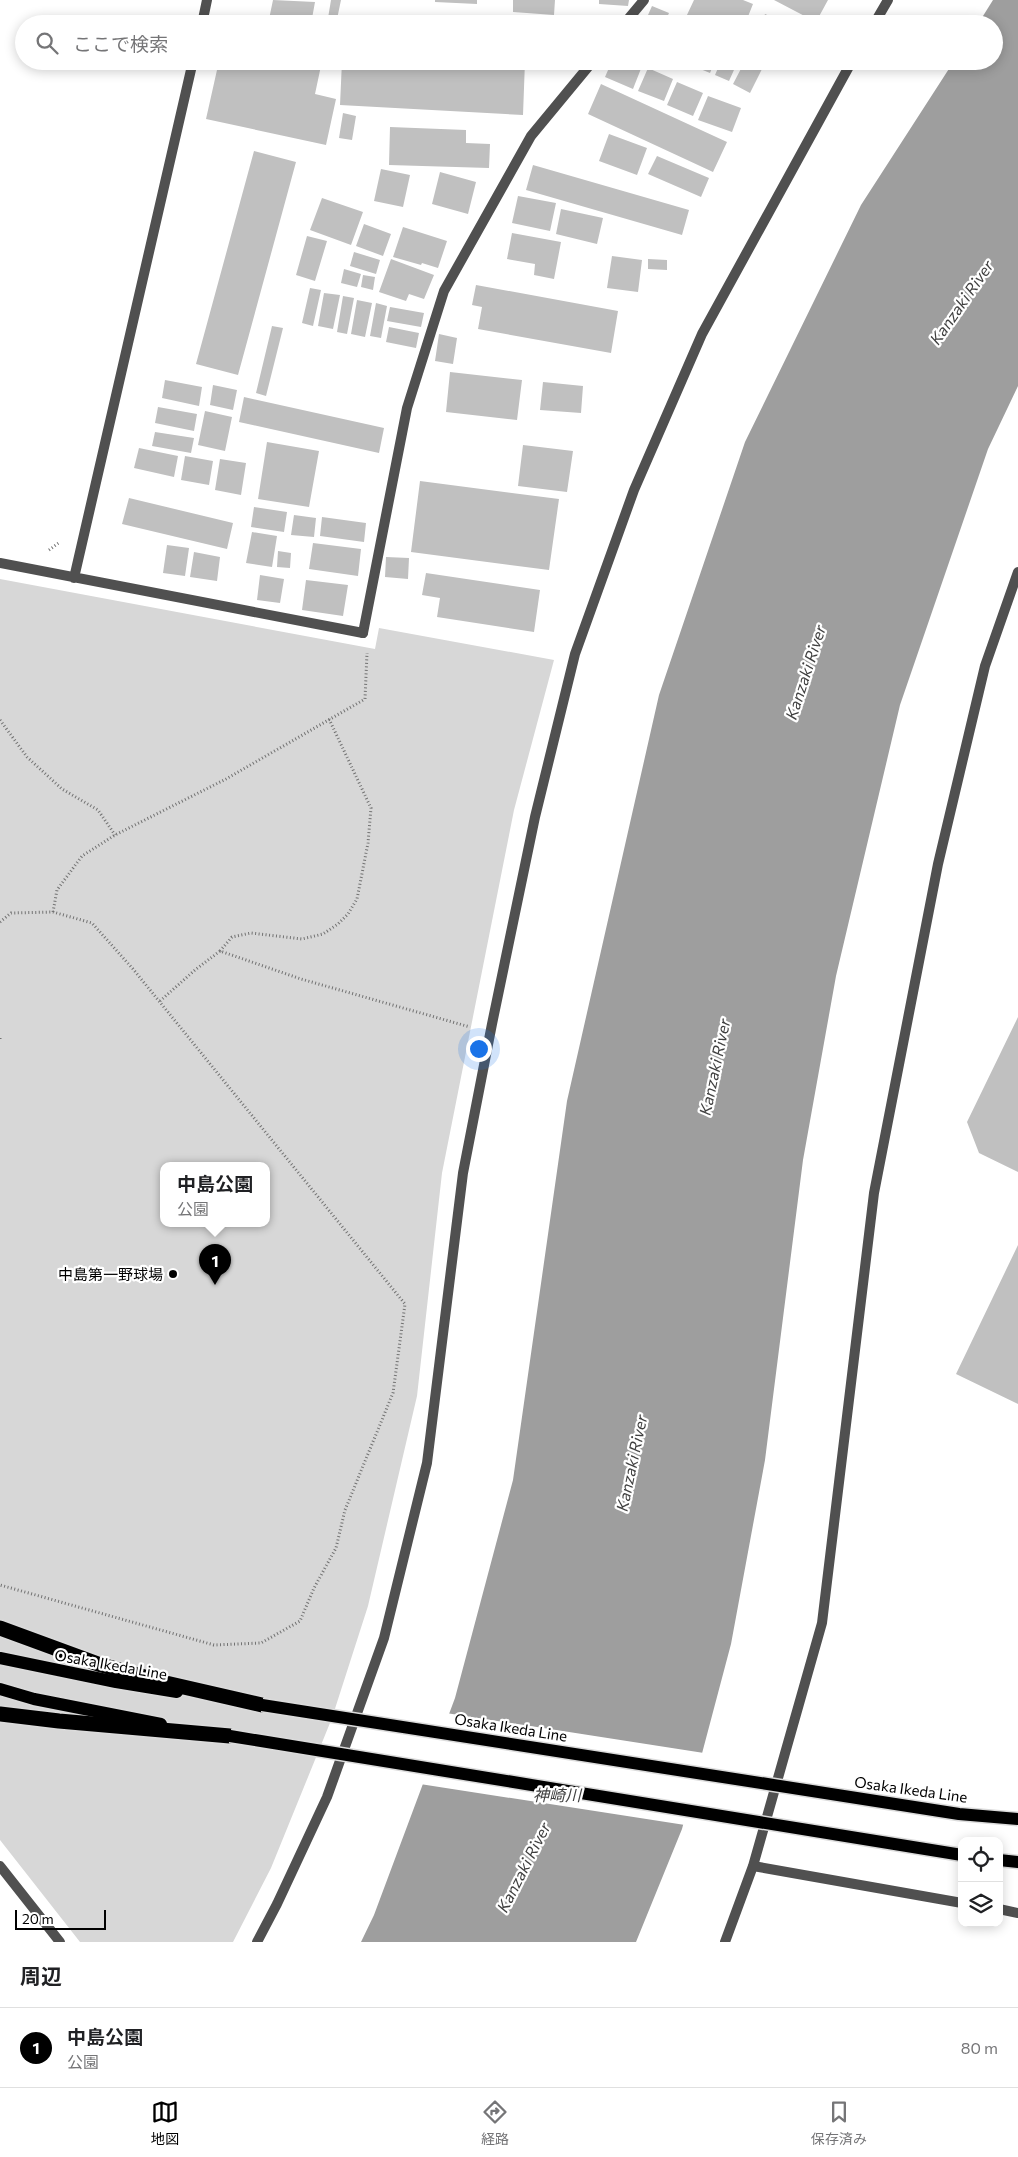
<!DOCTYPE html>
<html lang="ja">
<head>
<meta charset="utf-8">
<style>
	body { margin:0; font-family:Commissioner,"Noto Sans JP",sans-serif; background:#f2f2f2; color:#202124 }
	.controls { position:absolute; right:15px; bottom:15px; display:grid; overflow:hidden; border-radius:10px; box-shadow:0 2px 12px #0003 }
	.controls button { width:45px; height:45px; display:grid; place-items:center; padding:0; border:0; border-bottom:1px solid #e0e0e0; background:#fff; color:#202124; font:25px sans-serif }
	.scale { position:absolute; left:15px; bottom:12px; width:91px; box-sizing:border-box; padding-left:5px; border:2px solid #000; border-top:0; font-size:14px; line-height:18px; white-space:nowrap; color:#000; -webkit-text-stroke:4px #fff; paint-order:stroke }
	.you { position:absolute; left:478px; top:1048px; width:18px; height:18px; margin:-12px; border:4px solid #fff; border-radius:50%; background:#1a73e8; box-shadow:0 0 0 8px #1a73e833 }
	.badge { display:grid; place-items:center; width:32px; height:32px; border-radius:50%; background:#000; color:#fff; font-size:16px; font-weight:700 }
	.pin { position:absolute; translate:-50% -41px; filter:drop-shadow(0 1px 2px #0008) }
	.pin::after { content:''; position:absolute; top:26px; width:18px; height:15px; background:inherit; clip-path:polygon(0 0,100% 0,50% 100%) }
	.popup { position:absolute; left:160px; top:1162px; width:110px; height:65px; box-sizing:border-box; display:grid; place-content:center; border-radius:10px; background:#fff; filter:drop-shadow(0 1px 4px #0005); font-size:16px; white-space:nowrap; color:#757577 }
	.popup b { font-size:19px; color:#202124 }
	.popup::after { content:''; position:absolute; left:50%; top:100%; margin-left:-10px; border:10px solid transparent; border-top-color:#fff }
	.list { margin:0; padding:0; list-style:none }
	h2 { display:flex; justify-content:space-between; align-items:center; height:65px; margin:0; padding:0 20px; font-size:21px }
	h2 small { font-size:16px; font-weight:400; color:#757577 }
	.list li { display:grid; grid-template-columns:32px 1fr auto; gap:15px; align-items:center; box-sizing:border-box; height:80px; padding:0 20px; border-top:1px solid #e0e0e0 }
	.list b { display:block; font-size:19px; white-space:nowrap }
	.list p { margin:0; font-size:16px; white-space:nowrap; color:#757577 }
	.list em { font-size:16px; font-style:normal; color:#757577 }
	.icon { flex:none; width:28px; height:28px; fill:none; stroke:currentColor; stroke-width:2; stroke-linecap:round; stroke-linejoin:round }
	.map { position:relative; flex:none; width:1018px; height:1942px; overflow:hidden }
	.search { position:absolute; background:#fff; box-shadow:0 2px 12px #0003; left:15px; right:15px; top:15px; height:55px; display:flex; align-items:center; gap:12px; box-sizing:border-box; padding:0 18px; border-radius:28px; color:#757577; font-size:19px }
	.sheet { height:145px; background:#fff }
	nav { display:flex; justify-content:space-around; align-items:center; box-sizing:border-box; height:70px; border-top:1px solid #e0e0e0; background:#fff; font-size:14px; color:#757577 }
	nav a { display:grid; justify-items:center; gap:2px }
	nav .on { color:#000 }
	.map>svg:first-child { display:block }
	.green { fill:#d7d7d7; fill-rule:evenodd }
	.water { fill:#9e9e9e }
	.pier { fill:#fff }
	.building { fill:#c0c0c0 }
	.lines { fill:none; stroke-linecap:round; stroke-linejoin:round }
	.primary-casing { stroke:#dbdbdb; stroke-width:15 }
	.motorway-casing { stroke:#dbdbdb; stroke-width:18 }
	.path { stroke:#727272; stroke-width:3; stroke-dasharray:1 2.5; stroke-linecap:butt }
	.minor { stroke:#505050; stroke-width:10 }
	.tertiary { stroke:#505050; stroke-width:10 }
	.primary { stroke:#000; stroke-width:12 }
	.motorway { stroke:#000; stroke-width:15 }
	.primary-bridge-casing { stroke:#dbdbdb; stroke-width:15; stroke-linecap:butt }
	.primary-bridge { stroke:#000; stroke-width:12 }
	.poi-dot { fill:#000; stroke:#fff; stroke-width:2 }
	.labels { text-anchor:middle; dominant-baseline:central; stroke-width:4.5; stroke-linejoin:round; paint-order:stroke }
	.poi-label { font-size:15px; fill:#000; stroke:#fff; text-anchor:end }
	.street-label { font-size:15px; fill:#000; stroke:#fff }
	.water-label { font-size:16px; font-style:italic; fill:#3f3f3f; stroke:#fff }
</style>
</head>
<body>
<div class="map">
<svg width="1018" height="1942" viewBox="0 0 1018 1942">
	<rect width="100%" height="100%" fill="#fff"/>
	<!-- green -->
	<path class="green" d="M0,579L375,649L379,628L554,660L514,810L442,1173L417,1396L368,1606L332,1718L271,1868L233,1942H80L0,1840ZM164,1166H266V1224H164Z"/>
	<!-- water -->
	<path class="water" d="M993,0H1018V386L988,449L900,705L836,976L803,1160L765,1460L731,1644L682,1829L636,1942H361L374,1915L455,1698L513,1480L567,1101L659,695L745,442L861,205L954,61H994V24H978Z"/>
	<!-- pier -->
	<path class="pier" d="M446,1713L704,1753L685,1825L420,1784Z"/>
	<!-- building -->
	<path class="building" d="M273,0L315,2L311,24H268Z
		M331,0H341L336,24H327Z
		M435,0H477V4L435,2Z
		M513,0H555L554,15L513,12Z
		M599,0H629L628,6L599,4Z
		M694,0H743L753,4L745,24H702L686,17Z
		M774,0H828L816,22Z
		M652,6L669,13L664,24H644Z
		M765,14L788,24H761Z
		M671,16L685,22L684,24H668Z
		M219,61H322L315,94L336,99L326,145L206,119Z
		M342,61H525L523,115L340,105Z
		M612,61H631L642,66L633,89L605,77Z
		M696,61H715L710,73L693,66Z
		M721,61H738L729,81L715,75Z
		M745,61H766L750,93L733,84Z
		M648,68L673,79L664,101L638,91Z
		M677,82L703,93L693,116L667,105Z
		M601,84L727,142L713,172L588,114Z
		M708,96L741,108L732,132L698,120Z
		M343,113L356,116L352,140L339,138Z
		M390,127L466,130V143L490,144L489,168L389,165Z
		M609,134L647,148L637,175L599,161Z
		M254,151L296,162L238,375L196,364Z
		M657,156L709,178L701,197L648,174Z
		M533,165L689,210L682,235L526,190Z
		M381,169L410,175L403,207L374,201Z
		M440,172L476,182L468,214L432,204Z
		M518,196L556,203L550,231L512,223Z
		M322,198L363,212L351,245L310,230Z
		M561,209L603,218L597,244L556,234Z
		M364,224L391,234L383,256L356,246Z
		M403,227L447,241L438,268L422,263L421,265L393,257Z
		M512,233L561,242L554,279L534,275L535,264L507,259Z
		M307,236L327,241L315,281L296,275Z
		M354,252L380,260L376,274L350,266Z
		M612,256L642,260L638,292L607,288Z
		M391,259L434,275L424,299L409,294L406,301L379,292Z
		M648,259L667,260V270L648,269Z
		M344,269L361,274L357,287L341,283Z
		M363,275L375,277L373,290L361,287Z
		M476,285L618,311L611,353L478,329L482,307L472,305Z
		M310,288L321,290L313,326L302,323Z
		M324,293L340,295L333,329L318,326Z
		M343,296L354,298L347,334L337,332Z
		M357,300L372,303L365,337L351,334Z
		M376,303L387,306L381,338L370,336Z
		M390,307L424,313L421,327L387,321Z
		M272,326L283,328L266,396L256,393Z
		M389,327L419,333L416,348L386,342Z
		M439,334L457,338L453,364L435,361Z
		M450,372L522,380L517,420L446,412Z
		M165,380L202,387L199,406L162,398Z
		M543,382L583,386L581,413L540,410Z
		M213,385L237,390L233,410L210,405Z
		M244,397L384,428L379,453L239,422Z
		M158,407L197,414L194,431L155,423Z
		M205,411L232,417L225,451L198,445Z
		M155,432L194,438L191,453L152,446Z
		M267,442L319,451L309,507L258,499Z
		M523,445L573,451L567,492L518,486Z
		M139,448L178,456L174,477L134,468Z
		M185,456L213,461L209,485L181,480Z
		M220,459L246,463L241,495L215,490Z
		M420,481L559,499L549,570L411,552Z
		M129,498L233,523L227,549L122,524Z
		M254,507L287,512L284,532L251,527Z
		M294,515L316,518L314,537L291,535Z
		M322,517L366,523L364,542L320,536Z
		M252,532L277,536L272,567L246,563Z
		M313,543L361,549L358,576L309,569Z
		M167,545L189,548L185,576L163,573Z
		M278,551L291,553L290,568L277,567Z
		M194,552L220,557L217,581L190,577Z
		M386,557L409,558L408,579L385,577Z
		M426,573L540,590L534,632L437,617L440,598L422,595Z
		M260,575L284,579L280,603L257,600Z
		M306,580L348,585L343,616L302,610Z
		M1018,1017V1172L979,1153L967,1122Z
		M1018,1245V1404L956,1374Z"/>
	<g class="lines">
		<defs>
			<path id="primary" d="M0,1658L116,1682L177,1692
				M0,1689L34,1699L161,1724
				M999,1860L1018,1862"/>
			<path id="motorway" d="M0,1628L98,1664L166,1683L262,1705
				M0,1714L59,1721L230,1736"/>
		</defs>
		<!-- primary casing -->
		<use href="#primary" class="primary-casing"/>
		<!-- motorway casing -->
		<use href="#motorway" class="motorway-casing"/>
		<!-- path -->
		<path class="path" d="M49,550L60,542
			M0,720L27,757L62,789L98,810L115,835
			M53,912L57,890L82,856L115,835L226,779L365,699L367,653
			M0,922L11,913L53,912L92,923L133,969L405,1304L393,1393L345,1510L336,1548L314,1588L300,1621L261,1643L214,1645L0,1585
			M220,951L232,937L251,933L302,939L323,934L338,924L348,914L357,899L368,843L371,808L329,719
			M160,1001L195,970L220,951L301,979L470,1027
			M0,1038V1041"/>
		<!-- minor -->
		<path class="minor" d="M624,24L644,0
			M363,633L407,408L444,291L531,136L593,61
			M753,1866L962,1903
			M999,1909L1018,1913
			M725,1942L753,1866L822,1623L874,1193L938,864L985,666L1018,572"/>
		<!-- tertiary -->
		<path class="tertiary" d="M202,24L207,0
			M874,24L888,0
			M0,563L363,633
			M74,578L193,61
			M0,1866L60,1942
			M257,1942L277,1904L327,1797L384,1638L427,1463L463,1173L492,1024L535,817L575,654L634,490L702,334L852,61"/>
		<!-- primary -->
		<use href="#primary" class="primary"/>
		<!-- motorway -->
		<use href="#motorway" class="motorway"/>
		<defs>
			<path id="primary-bridge" d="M262,1705L959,1814L1018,1819
				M230,1736L962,1855"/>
		</defs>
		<!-- primary-bridge casing -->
		<use href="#primary-bridge" class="primary-bridge-casing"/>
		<!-- primary-bridge -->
		<use href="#primary-bridge" class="primary-bridge"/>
	</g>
	<!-- markers -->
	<circle class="poi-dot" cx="173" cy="1274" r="5"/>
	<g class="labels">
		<!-- poi labels -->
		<g class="poi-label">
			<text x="163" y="1274">中島第一野球場</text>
		</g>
		<!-- street labels -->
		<g class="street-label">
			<text transform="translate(111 1664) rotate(10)">Osaka Ikeda Line</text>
			<text transform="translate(511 1727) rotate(9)">Osaka Ikeda Line</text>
			<text transform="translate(911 1789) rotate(8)">Osaka Ikeda Line</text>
		</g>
		<!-- water labels -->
		<g class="water-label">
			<text transform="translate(961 302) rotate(-55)">Kanzaki River</text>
			<text transform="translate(805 672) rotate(-72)">Kanzaki River</text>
			<text transform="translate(714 1067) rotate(-78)">Kanzaki River</text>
			<text transform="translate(631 1463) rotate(-78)">Kanzaki River</text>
			<text x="557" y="1794">神崎川</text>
			<text transform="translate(523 1867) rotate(-63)">Kanzaki River</text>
		</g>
	</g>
</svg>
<div class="controls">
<button><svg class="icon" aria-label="locate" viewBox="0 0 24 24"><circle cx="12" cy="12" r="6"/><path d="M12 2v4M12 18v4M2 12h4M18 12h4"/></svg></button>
<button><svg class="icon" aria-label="layers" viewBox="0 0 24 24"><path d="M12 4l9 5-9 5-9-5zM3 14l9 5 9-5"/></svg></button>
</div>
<div class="scale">20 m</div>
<div class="you"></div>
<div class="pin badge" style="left:215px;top:1285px">1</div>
<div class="popup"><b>中島公園</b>公園</div>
<div class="search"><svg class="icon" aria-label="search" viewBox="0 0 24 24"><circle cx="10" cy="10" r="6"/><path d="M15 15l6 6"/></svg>ここで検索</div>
</div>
<section class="sheet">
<h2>周辺<small></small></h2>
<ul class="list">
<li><span class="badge">1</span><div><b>中島公園</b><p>公園</p></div><em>80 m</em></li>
</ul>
</section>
<nav>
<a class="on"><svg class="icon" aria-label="map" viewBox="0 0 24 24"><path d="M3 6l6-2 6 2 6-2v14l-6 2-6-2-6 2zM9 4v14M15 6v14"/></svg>地図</a>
<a><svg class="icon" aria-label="directions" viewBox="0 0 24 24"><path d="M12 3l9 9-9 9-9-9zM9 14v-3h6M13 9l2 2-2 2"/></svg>経路</a>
<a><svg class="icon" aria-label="saved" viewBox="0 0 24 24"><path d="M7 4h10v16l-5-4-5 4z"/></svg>保存済み</a>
</nav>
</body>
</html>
